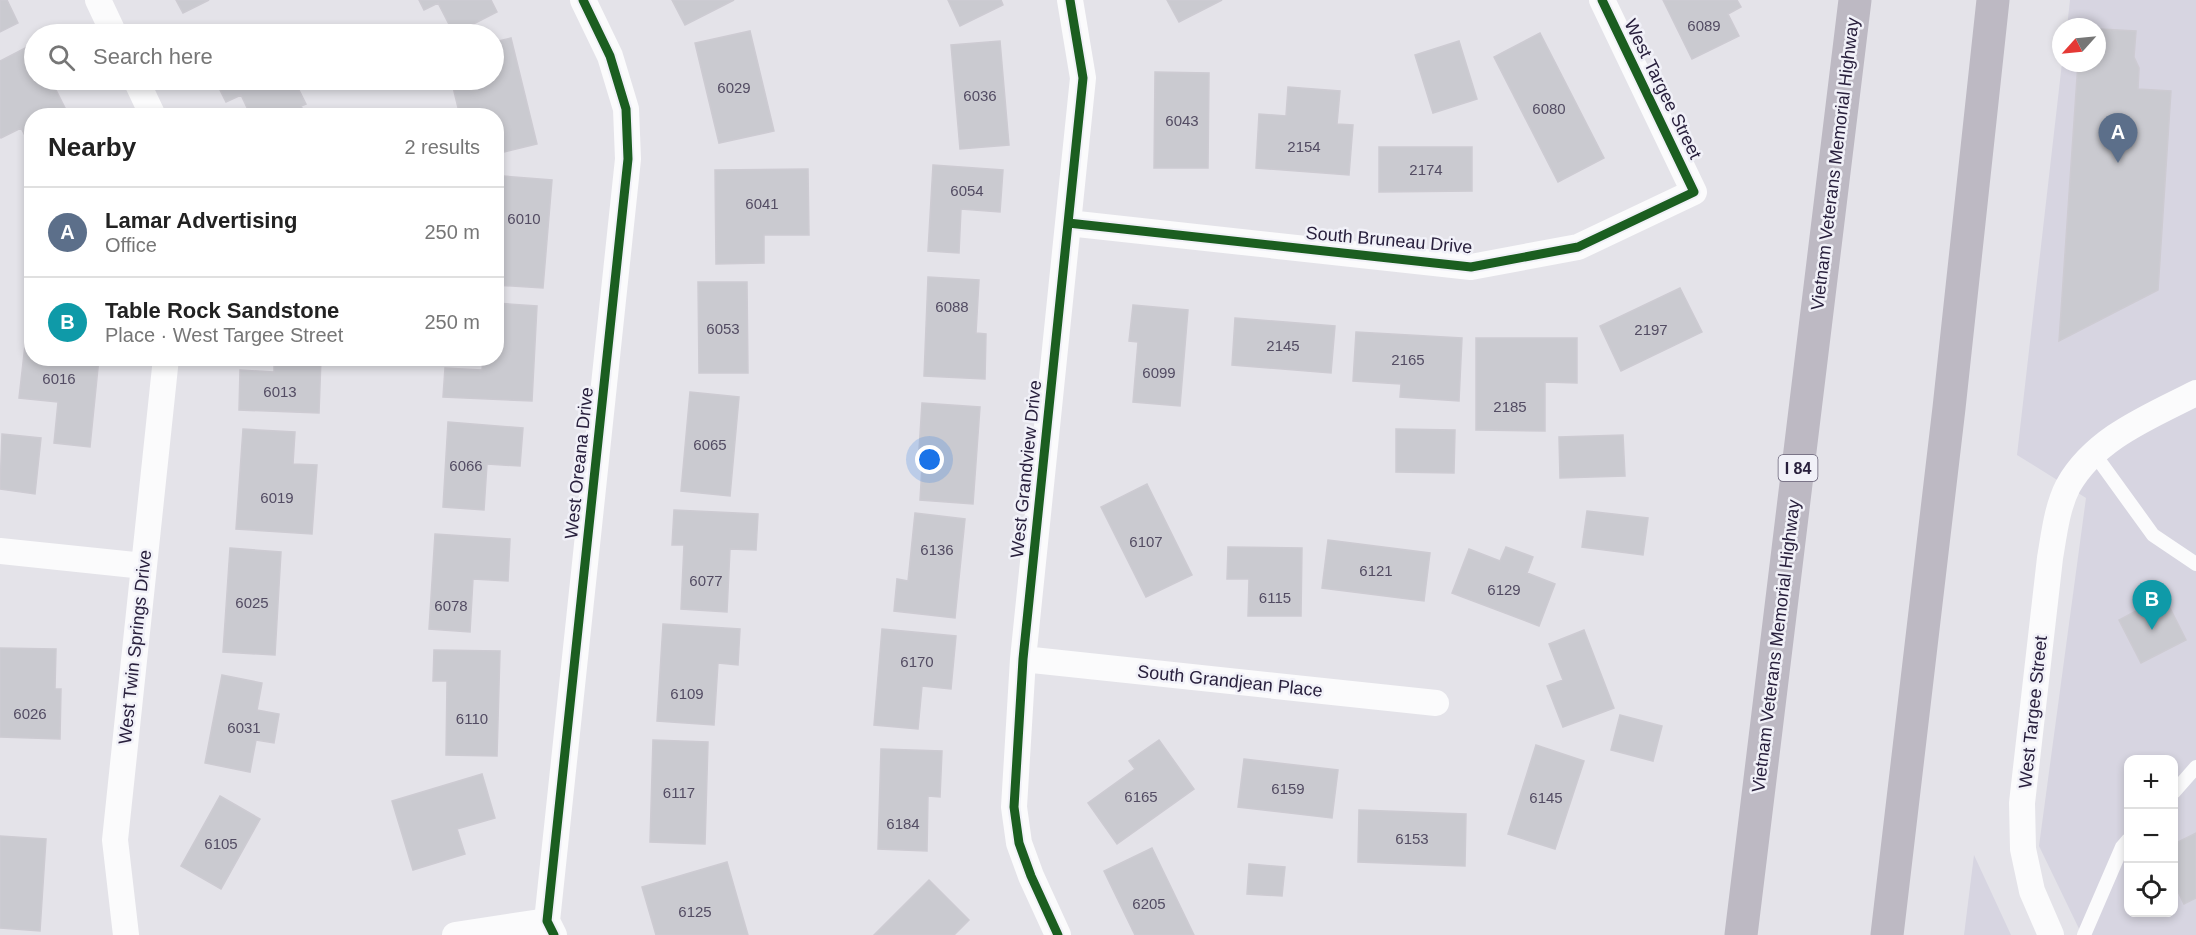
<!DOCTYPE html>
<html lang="en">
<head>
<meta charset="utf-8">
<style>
	body { margin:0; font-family:Arial,sans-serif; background:#f6f6f6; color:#222 }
	.controls { position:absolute; right:18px; bottom:18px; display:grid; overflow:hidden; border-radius:12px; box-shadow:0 3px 9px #0003 }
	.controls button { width:54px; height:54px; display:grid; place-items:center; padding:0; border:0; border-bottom:2px solid #e0e0e0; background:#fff; color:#222; font:30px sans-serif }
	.compass { position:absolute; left:2052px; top:18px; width:54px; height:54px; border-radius:50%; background:#fff; box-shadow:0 3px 9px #0003; rotate:243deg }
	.you { position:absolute; left:930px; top:460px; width:21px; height:21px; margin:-15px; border:4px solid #fff; border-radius:50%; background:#1a73e8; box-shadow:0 0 0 9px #1a73e833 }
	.badge { display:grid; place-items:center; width:39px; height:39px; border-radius:50%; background:#6a6479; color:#fff; font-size:20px; font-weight:700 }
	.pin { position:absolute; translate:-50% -50px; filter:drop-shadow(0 2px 3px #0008) }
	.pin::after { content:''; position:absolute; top:32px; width:21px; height:18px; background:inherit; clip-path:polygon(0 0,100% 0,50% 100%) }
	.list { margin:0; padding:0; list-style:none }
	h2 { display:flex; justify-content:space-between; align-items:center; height:78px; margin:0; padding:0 24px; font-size:26px }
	h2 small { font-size:20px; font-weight:400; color:#767676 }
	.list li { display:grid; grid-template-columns:39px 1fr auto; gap:18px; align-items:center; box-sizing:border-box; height:90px; padding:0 24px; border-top:2px solid #e0e0e0 }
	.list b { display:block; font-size:22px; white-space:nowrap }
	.list p { margin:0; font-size:20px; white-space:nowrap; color:#767676 }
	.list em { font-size:20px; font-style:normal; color:#767676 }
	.icon { flex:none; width:33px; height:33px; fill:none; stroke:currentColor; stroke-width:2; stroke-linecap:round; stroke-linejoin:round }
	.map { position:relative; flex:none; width:2196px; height:935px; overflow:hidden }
	.search { position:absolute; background:#fff; box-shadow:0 3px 9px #0003; left:24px; top:24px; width:480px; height:66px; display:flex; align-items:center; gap:15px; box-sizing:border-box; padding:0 21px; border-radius:33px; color:#767676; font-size:22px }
	.panel { position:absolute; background:#fff; box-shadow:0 3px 9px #0003; left:24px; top:108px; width:480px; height:258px; border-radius:24px }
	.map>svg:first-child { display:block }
	.built { fill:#d7d5e1; fill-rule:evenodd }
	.building { fill:#cacad0; stroke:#cdcbd2; stroke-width:1.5 }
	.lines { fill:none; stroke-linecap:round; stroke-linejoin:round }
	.service { stroke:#fbfbfc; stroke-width:14 }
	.minor { stroke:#fbfbfc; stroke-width:26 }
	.motorway { stroke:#bdb9c3; stroke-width:33 }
	.cycleway-casing { stroke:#f1f1f8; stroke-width:13 }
	.cycleway { stroke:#1b5e20; stroke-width:9 }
	.labels { text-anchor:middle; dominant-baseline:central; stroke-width:5; stroke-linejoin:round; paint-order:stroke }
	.number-label { font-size:15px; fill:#534c63 }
	.shield { fill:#f1f1f8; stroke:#655f75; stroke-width:1.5 }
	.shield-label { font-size:16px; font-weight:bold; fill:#29203d }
	.street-label { font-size:18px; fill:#29203d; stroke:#f1f1f8 }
</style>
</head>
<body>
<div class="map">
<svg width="2196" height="935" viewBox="0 0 2196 935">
	<rect width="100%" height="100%" fill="#e4e3e9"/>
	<!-- built -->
	<path class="built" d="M2070,0H2196V935H2082L2039,846L2086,498L2017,455L2062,63H2097V27H2067ZM2128,760H2174V912H2128Z
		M1974,855L2011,935H1964Z"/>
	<!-- building -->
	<path class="building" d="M0,0H7L18,23L0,32Z
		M176,0H209L183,13Z
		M419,0H491L497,12L454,34L438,3L424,10Z
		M672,0H734L685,25Z
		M948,0H1001L1003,5L960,26Z
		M1167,0H1222L1179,22Z
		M1663,0H1737L1741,7L1728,14L1739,36L1692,59Z
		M2100,29L2136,31L2134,57L2139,68L2138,89L2171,91L2158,290L2059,341L2078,63H2097V30Z
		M750,31L774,131L719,143L695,43Z
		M1540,33L1604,158L1558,182L1494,57Z
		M511,38L537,144L496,154V116H460L452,83L464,80H494V42Z
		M1000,41L1009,145L960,149L951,45Z
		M1459,41L1477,99L1433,113L1415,55Z
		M33,44L34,80H51L69,116H32V149L21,128L1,138L0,136V61Z
		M1155,72L1209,73L1208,168H1154Z
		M215,80H294L306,104L301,106L306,116H251L241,95L226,102Z
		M1288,87L1340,91L1337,124L1353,125L1349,175L1256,168L1259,114L1286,116Z
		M1379,147H1472V191L1379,192Z
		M933,165L1003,170L1000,212L961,209L959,253L928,251Z
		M808,169L809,235H764V263L716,264L715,170Z
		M503,176L552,180L543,288L496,285Z
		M928,277L979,280L976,333L986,334L985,379L924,376Z
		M698,282H747L748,373H699Z
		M1680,288L1702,332L1621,371L1600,326Z
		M496,303L537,306L532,401L443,397L445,368L482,370L483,358H496Z
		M1133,305L1188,310L1180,406L1133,402L1138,342L1129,341Z
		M1235,318L1335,326L1331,373L1232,365Z
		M1356,332L1462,338L1459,401L1400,397L1401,384L1353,381Z
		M1476,338H1577V383L1545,382V431L1476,430Z
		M25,345H32V358H99L90,447L54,443L58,402L19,398Z
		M274,358H321L319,413L239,410L240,370L274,372Z
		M690,392L739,397L730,496L681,491Z
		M922,403L980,407L973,504L920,500L922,466H918Z
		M448,422L523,428L520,466L487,464L484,510L443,507Z
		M243,429L295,432L293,464L317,465L312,534L236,529Z
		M1396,429L1455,430L1454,473L1396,472Z
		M2,434L41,438L35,494L0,489Z
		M1623,435L1625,476L1560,478L1559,437Z
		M1147,484L1192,575L1146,597L1101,507Z
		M674,510L758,514L756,550L730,549L727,612L681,609L684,545H672Z
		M1587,511L1648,518L1643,555L1582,547Z
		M915,513L965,519L955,618L894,611L897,579L908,581Z
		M435,534L510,539L508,581L473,579L470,632L429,629Z
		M1328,540L1430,553L1424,601L1322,588Z
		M1228,547L1302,548L1301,616H1248L1249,579H1227Z
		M1506,547L1533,557L1527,573L1555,584L1539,626L1452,593L1469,549L1500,561Z
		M230,548L281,552L275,655L223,652Z
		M2164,596L2186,640L2141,663L2119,620Z
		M663,624L740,629L738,665L718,663L714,725L657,721Z
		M882,629L956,636L951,689L922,686L918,729L874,725Z
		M1584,630L1614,708L1563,727L1547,686L1563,680L1549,644Z
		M0,648L56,649L55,689H61L60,739L0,737Z
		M434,650L500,651L497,756L446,755L447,681H433Z
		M222,675L262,683L257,710L279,714L274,743L256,740L250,772L205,763Z
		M1620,715L1662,726L1653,761L1611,750Z
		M653,740L708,742L705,844L650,842Z
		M1159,740L1194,789L1117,844L1088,803L1135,769L1129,761Z
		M1536,745L1584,761L1555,849L1508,834Z
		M881,749L942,751L940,797L928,796L927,851L878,849Z
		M1244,759L1338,770L1332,818L1238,807Z
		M482,774L495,818L457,829L465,854L413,870L392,801Z
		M220,796L260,819L221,889L181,866Z
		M1359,810L1466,814L1465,866L1358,862Z
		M2196,833V898L2184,904L2174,883V844Z
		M0,836L46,839L40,931L0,928Z
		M1152,848L1194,935H1135L1104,871Z
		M727,862L748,935H656L642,887Z
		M1249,864L1285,867L1282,896L1247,894Z
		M929,880L969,920L954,935H874Z"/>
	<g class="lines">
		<!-- service -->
		<path class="service" d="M2093,452L2153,535L2196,564
			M2174,792L2196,767
			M2084,935L2122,847L2128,840"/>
		<!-- minor -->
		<path class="minor" d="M98,0L114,34
			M136,80L153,116
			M1068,223L1471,267L1578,247L1694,192L1602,0
			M0,551L144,566
			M1023,659L1436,703
			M126,935L115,840L166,358
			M455,935L547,921
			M554,935L547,921L628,159L626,109L610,56L583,0
			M1058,935L1031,876L1019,843L1014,807L1023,659L1083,78L1070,0
			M2051,935L2032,891L2023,849L2022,803L2050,558C2054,535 2057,507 2068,486C2095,438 2149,417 2196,393"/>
		<!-- motorway -->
		<path class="motorway" d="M1741,935L1855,0
			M1887,935L1949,408L1993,0"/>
		<defs>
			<path id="cycleway" d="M1068,223L1471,267L1578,247L1694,192L1602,0
				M554,935L547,921L628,159L626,109L610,56L583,0
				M1058,935L1031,876L1019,843L1014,807L1023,659L1083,78L1070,0"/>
		</defs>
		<!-- cycleway casing -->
		<use href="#cycleway" class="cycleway-casing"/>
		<!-- cycleway -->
		<use href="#cycleway" class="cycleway"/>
	</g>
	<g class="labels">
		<!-- number labels -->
		<g class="number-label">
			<text x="1704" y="25">6089</text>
			<text x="734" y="87">6029</text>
			<text x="980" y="95">6036</text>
			<text x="1549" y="108">6080</text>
			<text x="1182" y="120">6043</text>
			<text x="1304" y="146">2154</text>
			<text x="1426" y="169">2174</text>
			<text x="967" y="190">6054</text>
			<text x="762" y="203">6041</text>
			<text x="524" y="218">6010</text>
			<text x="952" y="306">6088</text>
			<text x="723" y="328">6053</text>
			<text x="1651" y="329">2197</text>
			<text x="1283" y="345">2145</text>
			<text x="1408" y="359">2165</text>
			<text x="1159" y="372">6099</text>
			<text x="59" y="378">6016</text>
			<text x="280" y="391">6013</text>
			<text x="1510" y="406">2185</text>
			<text x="710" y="444">6065</text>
			<text x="466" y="465">6066</text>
			<text x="277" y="497">6019</text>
			<text x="1146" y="541">6107</text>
			<text x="937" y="549">6136</text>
			<text x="1376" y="570">6121</text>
			<text x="706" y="580">6077</text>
			<text x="1504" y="589">6129</text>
			<text x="1275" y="597">6115</text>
			<text x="252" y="602">6025</text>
			<text x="451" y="605">6078</text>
			<text x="917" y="661">6170</text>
			<text x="687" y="693">6109</text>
			<text x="30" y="713">6026</text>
			<text x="472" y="718">6110</text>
			<text x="244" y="727">6031</text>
			<text x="1288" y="788">6159</text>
			<text x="679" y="792">6117</text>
			<text x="1141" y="796">6165</text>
			<text x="1546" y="797">6145</text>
			<text x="903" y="823">6184</text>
			<text x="1412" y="838">6153</text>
			<text x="221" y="843">6105</text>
			<text x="1149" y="903">6205</text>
			<text x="695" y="911">6125</text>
		</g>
		<!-- shield labels -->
		<rect class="shield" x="1778.5" y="455" width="39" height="26" rx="4.5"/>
		<g class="shield-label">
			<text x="1798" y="468">I 84</text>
		</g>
		<!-- street labels -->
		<g class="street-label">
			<text transform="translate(1663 89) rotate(64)">West Targee Street</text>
			<text transform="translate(1835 164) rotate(-83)">Vietnam Veterans Memorial Highway</text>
			<text transform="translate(1389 240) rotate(5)">South Bruneau Drive</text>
			<text transform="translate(579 463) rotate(-84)">West Oreana Drive</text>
			<text transform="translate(1026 469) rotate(-84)">West Grandview Drive</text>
			<text transform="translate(1776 646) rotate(-83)">Vietnam Veterans Memorial Highway</text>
			<text transform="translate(135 647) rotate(-84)">West Twin Springs Drive</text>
			<text transform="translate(1230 681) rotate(6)">South Grandjean Place</text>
			<text transform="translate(2033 712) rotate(-84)">West Targee Street</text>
		</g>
	</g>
</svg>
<div class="controls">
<button>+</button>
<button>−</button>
<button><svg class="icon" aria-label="locate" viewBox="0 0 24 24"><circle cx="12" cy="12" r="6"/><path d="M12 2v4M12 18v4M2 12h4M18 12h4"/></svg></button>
</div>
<svg class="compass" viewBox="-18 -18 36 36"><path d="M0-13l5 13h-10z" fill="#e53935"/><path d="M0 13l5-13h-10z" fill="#767676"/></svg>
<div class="you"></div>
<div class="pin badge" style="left:2118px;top:163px;background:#5c6f8a">A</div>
<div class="pin badge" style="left:2152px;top:630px;background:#0f9aa8">B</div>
<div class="search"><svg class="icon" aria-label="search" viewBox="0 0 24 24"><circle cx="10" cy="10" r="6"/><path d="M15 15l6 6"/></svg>Search here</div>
<section class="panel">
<h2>Nearby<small>2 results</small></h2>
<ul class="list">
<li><span class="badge" style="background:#5c6f8a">A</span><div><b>Lamar Advertising</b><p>Office</p></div><em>250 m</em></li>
<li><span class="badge" style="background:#0f9aa8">B</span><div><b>Table Rock Sandstone</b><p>Place · West Targee Street</p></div><em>250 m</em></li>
</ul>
</section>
</div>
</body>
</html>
